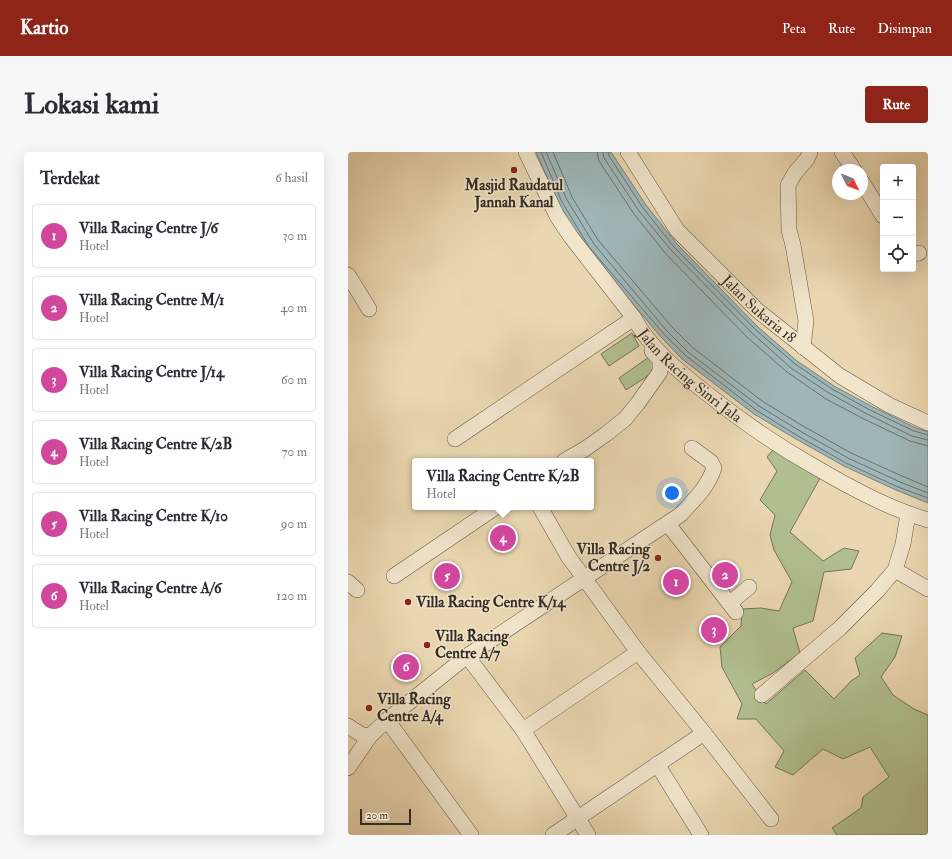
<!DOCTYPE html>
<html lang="id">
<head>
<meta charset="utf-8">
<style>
	body { margin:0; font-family:"IM FELL Double Pica",serif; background:#f7f7f7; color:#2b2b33 }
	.controls { position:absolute; right:12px; top:12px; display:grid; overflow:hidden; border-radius:4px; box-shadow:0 4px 16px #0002 }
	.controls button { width:36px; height:36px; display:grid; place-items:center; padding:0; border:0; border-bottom:1px solid #e1e1e2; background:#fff; color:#2b2b33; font:20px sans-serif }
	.compass { position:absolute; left:484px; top:12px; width:36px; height:36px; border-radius:50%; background:#fff; box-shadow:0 4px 16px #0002; rotate:133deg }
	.scale { position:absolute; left:12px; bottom:10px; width:51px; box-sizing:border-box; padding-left:4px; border:2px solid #362e25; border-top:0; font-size:11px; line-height:14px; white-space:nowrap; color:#362e25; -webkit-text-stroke:3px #f1e5cc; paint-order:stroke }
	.you { position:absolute; left:324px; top:341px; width:14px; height:14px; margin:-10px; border:3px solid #fff; border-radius:50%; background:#1a73e8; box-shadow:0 0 0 6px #1a73e833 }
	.badge { display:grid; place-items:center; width:26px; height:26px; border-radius:50%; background:#8f2418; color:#fff; font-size:13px; font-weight:700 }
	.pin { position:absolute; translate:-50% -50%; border:2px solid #fff; box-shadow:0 1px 4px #0006 }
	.popup { position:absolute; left:64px; top:306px; width:182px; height:52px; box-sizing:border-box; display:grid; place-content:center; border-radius:4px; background:#fff; filter:drop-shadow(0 1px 3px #0005); font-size:13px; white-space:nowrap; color:#7c7c81 }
	.popup b { font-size:15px; color:#2b2b33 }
	.popup::after { content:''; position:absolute; left:50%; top:100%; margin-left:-8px; border:8px solid transparent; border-top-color:#fff }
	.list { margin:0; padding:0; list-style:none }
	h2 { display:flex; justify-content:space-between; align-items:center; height:52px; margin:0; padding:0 16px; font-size:17px }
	h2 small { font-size:13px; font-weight:400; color:#7c7c81 }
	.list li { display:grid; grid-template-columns:26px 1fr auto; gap:12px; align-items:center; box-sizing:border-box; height:64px; margin:0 8px 8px; padding:0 8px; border:1px solid #e1e1e2; border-radius:4px }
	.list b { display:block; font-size:15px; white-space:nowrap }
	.list p { margin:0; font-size:13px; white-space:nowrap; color:#7c7c81 }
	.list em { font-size:13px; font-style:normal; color:#7c7c81 }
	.icon { flex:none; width:22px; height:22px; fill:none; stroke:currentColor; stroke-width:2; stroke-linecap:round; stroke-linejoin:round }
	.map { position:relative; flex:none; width:580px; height:683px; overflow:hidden; border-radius:4px }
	header { display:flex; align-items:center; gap:24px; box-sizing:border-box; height:56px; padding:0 20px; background:#8f2418; color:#fff }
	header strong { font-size:19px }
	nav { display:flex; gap:22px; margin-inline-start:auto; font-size:14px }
	.intro { display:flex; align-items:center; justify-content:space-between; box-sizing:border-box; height:96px; padding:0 24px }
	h1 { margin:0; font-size:28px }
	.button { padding:10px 18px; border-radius:4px; background:#8f2418; color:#fff; font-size:14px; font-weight:700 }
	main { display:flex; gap:24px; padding:0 24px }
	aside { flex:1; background:#fff; border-radius:4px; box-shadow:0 4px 16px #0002 }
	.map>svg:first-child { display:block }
	.green { fill:#b1bf8f; stroke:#74765a }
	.water { fill:#9eb6b8; stroke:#74807d }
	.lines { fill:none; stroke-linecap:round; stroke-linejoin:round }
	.shore { stroke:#6a726e; stroke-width:1 }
	.minor-casing { stroke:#635848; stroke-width:16 }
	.minor { stroke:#f1e5cc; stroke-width:15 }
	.poi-dot { fill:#8f2418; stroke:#f1e5cc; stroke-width:1.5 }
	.labels { text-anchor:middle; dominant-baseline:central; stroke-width:3; stroke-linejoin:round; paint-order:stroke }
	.poi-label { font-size:15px; font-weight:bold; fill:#362e25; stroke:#f1e5cc; text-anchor:start }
	.street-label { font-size:15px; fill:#362e25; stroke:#f1e5cc }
</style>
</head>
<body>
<header>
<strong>Kartio</strong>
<nav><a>Peta</a><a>Rute</a><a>Disimpan</a></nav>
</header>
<div class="intro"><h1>Lokasi kami</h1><a class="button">Rute</a></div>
<main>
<aside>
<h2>Terdekat<small>6 hasil</small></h2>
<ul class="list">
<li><span class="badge" style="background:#d1479c">1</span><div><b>Villa Racing Centre J/6</b><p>Hotel</p></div><em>30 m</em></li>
<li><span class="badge" style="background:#d1479c">2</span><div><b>Villa Racing Centre M/1</b><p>Hotel</p></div><em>40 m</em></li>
<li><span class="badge" style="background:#d1479c">3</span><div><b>Villa Racing Centre J/14</b><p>Hotel</p></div><em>60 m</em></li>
<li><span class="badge" style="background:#d1479c">4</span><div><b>Villa Racing Centre K/2B</b><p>Hotel</p></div><em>70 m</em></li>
<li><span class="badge" style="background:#d1479c">5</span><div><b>Villa Racing Centre K/10</b><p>Hotel</p></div><em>90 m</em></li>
<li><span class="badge" style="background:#d1479c">6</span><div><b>Villa Racing Centre A/6</b><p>Hotel</p></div><em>120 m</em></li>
</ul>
</aside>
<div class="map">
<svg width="580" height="683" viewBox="0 0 580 683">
	<rect width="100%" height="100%" fill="#ead7b1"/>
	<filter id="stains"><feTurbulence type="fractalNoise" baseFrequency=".005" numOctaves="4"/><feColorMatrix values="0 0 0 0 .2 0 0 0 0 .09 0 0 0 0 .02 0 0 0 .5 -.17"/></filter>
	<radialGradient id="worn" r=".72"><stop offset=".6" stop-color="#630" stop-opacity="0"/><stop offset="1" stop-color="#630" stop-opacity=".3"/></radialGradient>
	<!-- green -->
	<path class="green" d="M284,181L291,194L261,214L253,202Z
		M301,205L309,218L278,238L271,226Z
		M429,293L476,319L442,380L475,409L496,396L511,399L503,417L476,420L465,469L445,476L452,501L425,521L404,532L418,552L457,518L486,547L503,529L512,523L507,506L534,481L554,484L547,505L533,525L545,543L566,557L580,563V683H489L484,676L513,656L515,645L541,625L522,595L495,607L475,597L445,623L427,615L436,599L408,567H389L394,552L374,515L372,495L393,474L394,457L413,456L431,459L444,430L426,398L422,383L427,363L412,348L429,319L419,305Z"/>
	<!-- water -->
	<path class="water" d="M188,0H263L298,53L329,92L410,175L449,209L486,234L523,254L568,276L580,280V351L548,338L496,314L448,287L406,262L334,207L313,185L238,97L211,52Z"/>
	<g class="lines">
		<!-- shore -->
		<path class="shore" d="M193,0L214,50L241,95L316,182L337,203L408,258L450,284L498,311L550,335L580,346
			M198,0L219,48L246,92L319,179L340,200L411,254L452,279L500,306L552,330L580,341
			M205,0L224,45L250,88L324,175L344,195L414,249L455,274L503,301L554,324L580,335
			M249,0L251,9L286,62L318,102L399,185L439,220L478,247L516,267L562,289L580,294
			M255,0L256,6L291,59L323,98L404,181L443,216L481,241L519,262L564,284L580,288
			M260,0L261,4L295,56L326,95L408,178L447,212L484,237L522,258L566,279L580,283"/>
		<defs>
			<g id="minor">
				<path id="s1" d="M178,0L209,64L223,85L286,166C302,196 330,219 357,240C392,268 428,293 467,315C503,336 540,356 580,368"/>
				<path id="s2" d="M280,0L329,78L409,158L492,224L541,253L580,271"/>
				<path d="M494,0L506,18"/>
				<path d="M514,30L535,64"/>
				<path d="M565,102L571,101"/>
				<path d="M0,123L21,157"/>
				<path d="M455,195L458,169L445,93L441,78L440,33L447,21L459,7L462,0"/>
				<path d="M107,287L286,166"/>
				<path d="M216,309L237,297L258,282L277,267L290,251L312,220V208L304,199"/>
				<path d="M192,355L220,404L290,500L356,581L423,667"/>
				<path d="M320,372L388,460"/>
				<path d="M547,418L580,437"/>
				<path d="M46,424L148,355"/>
				<path d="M0,430L9,438"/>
				<path d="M382,451L401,435"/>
				<path d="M119,504L175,578L240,683"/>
				<path d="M414,543L492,476L529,439L547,418L555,392L560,362"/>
				<path d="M39,568L123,683"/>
				<path d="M0,574L14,583L22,584L39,568L119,504L332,363C346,348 360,335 366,316L363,310L344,296"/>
				<path d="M175,578L290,500"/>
				<path d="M309,612L353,683"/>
				<path d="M0,616L22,584"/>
				<path d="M205,683L356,581"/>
			</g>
		</defs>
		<!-- minor casing -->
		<use href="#minor" class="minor-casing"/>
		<!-- minor -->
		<use href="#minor" class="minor"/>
	</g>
	<!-- markers -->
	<g class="poi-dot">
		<circle cx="166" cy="18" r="4"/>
		<circle cx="310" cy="406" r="4"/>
		<circle cx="60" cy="450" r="4"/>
		<circle cx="79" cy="493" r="4"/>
		<circle cx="21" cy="556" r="4"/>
	</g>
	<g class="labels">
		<!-- poi labels -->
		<g class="poi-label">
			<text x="166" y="33" text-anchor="middle">Masjid Raudatul<tspan x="166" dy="17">Jannah Kanal</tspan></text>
			<text x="302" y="397" text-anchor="end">Villa Racing<tspan x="302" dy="17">Centre J/2</tspan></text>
			<text x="68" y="450">Villa Racing Centre K/14</text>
			<text x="87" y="484">Villa Racing<tspan x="87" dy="17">Centre A/7</tspan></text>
			<text x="29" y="547">Villa Racing<tspan x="29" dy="17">Centre A/4</tspan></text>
		</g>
		<!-- street labels -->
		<g class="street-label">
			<text stroke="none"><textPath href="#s2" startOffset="206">Jalan Sukaria 18</textPath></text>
			<text stroke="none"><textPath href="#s1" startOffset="280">Jalan Racing Sinri Jala</textPath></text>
		</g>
	</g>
	<rect width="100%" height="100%" filter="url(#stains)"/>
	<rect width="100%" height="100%" fill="url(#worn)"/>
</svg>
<div class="controls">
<button>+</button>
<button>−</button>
<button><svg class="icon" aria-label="locate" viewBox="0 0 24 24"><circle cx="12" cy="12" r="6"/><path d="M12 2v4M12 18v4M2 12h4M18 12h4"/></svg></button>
</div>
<svg class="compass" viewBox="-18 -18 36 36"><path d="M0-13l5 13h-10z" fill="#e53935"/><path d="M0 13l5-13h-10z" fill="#7c7c81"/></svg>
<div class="scale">20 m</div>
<div class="you"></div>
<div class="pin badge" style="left:328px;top:430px;background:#d1479c">1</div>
<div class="pin badge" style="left:377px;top:423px;background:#d1479c">2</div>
<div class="pin badge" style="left:366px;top:478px;background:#d1479c">3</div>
<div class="pin badge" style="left:155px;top:386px;background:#d1479c">4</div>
<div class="popup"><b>Villa Racing Centre K/2B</b>Hotel</div>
<div class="pin badge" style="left:99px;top:424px;background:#d1479c">5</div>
<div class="pin badge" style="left:58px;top:515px;background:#d1479c">6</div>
</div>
</main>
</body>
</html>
